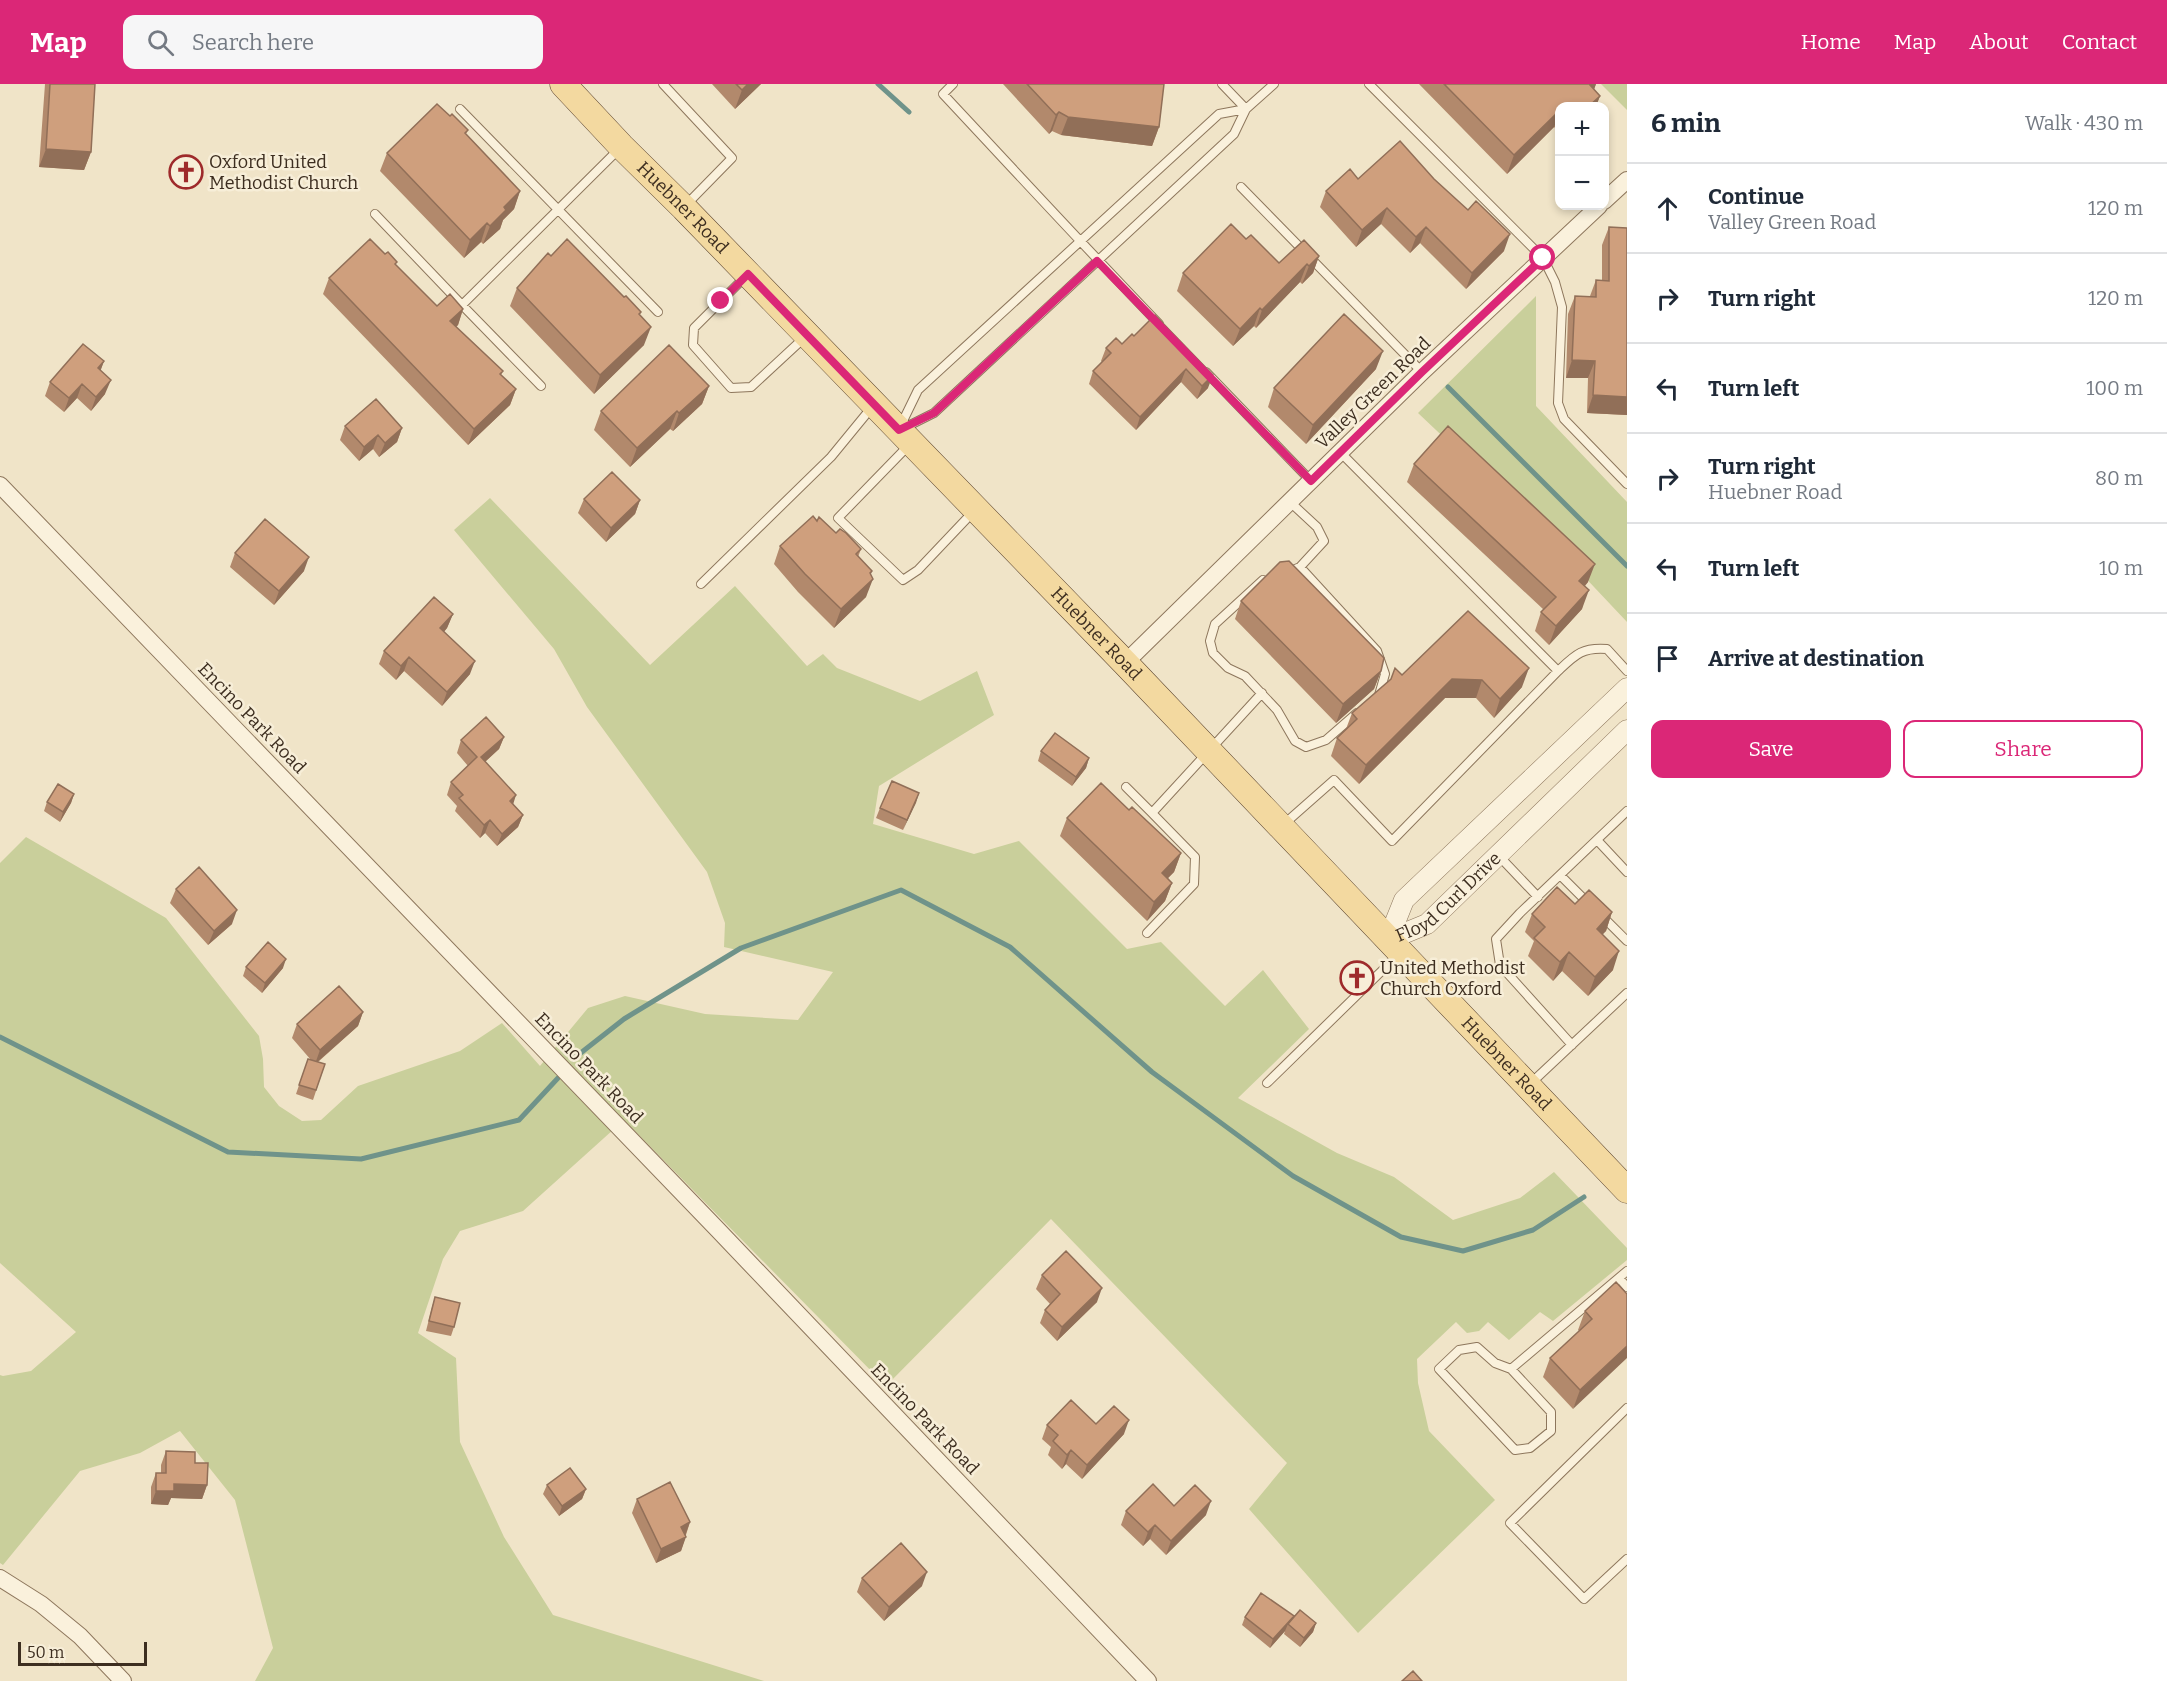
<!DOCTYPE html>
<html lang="en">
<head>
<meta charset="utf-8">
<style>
	body { margin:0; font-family:Bitter,serif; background:#f6f6f7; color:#1f2937 }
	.controls { position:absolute; right:18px; top:18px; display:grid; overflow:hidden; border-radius:12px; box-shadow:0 3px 9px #0003 }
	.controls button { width:54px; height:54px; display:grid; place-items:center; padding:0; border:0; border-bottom:2px solid #e0e1e3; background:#fff; color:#1f2937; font:30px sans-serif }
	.scale { position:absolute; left:18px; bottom:15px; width:129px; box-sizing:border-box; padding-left:6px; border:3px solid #3d2e20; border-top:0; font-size:16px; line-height:21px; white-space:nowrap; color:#3d2e20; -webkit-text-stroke:4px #f7eed8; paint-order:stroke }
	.stop { position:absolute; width:18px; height:18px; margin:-14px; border:4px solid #db2777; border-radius:50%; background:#fff }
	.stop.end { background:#db2777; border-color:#fff; box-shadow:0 2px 6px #0008 }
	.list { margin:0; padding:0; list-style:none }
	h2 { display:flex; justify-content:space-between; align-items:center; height:78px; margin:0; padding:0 24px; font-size:26px }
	h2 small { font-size:20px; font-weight:400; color:#747a83 }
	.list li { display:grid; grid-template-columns:39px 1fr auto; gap:18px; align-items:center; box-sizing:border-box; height:90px; padding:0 24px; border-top:2px solid #e0e1e3 }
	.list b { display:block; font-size:22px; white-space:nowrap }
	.list p { margin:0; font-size:20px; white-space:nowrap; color:#747a83 }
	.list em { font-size:20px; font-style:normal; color:#747a83 }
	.actions { display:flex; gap:12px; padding:18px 24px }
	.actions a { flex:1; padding:14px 0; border:2px solid #db2777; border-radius:12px; text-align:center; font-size:21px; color:#db2777 }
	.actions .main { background:#db2777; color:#fff }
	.icon { flex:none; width:33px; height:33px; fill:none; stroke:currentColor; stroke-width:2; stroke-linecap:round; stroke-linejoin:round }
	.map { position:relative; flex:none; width:1627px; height:1597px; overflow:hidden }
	header { display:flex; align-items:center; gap:36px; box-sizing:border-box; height:84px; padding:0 30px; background:#db2777; color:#fff }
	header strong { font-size:28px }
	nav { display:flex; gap:33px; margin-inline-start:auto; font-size:21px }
	.search { width:420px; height:54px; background:#f6f6f7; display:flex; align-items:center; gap:15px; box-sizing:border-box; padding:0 21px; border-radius:12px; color:#747a83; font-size:22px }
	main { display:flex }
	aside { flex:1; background:#fff }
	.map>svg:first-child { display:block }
	.green { fill:#c9cf9b }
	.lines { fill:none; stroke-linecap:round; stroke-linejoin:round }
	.stream { stroke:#6f938a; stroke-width:5 }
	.service-casing { stroke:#8d765c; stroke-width:10 }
	.minor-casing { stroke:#8d765c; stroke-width:18 }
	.tertiary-casing { stroke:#8d765c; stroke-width:21 }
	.primary-casing { stroke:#5b4430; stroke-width:27 }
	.service { stroke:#faf1dc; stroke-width:8 }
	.minor { stroke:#faf1dc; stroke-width:16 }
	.tertiary { stroke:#faf1dc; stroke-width:20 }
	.primary { stroke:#f3d9a0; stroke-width:26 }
	.wall { fill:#b2896c }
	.shaded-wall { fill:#916f58 }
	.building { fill:#cf9f7d; stroke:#916f58; stroke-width:1.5 }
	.route { stroke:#db2777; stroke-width:8 }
	.labels { text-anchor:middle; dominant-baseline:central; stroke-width:5; stroke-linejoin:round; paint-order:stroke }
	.poi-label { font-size:18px; fill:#3d2e20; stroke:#f7eed8; text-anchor:start }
	.street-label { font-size:18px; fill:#3d2e20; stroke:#f7eed8 }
</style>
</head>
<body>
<header>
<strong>Map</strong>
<div class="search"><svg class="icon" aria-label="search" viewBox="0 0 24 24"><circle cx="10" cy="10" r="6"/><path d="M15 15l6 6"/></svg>Search here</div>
<nav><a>Home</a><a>Map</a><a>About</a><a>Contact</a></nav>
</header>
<main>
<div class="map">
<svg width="1627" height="1597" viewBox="0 0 1627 1597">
	<rect width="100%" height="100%" fill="#f0e4c8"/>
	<!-- green -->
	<path class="green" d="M1601,0H1627V26Z
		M1536,212V322L1627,418V538L1529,434L1418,329Z
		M490,414L650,581L735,502L807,582L823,570L837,584L920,617L977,587L994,631L879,702L873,740L974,770L1019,757L1127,865L1161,858L1225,922L1263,886L1309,945L1238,1014L1337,1069L1394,1093L1453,1136L1520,1114L1554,1088L1627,1164V1176L1553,1237L1540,1228L1509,1256L1488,1238L1479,1247L1467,1249L1456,1238L1417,1275L1418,1299L1429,1347L1495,1416L1358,1549L1249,1425L1287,1379L1051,1135L886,1302L624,1036L523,1127L460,1147L443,1175L418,1249L456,1274L460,1358L504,1453L553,1531L764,1597H255L273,1564L235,1416L180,1347L140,1369L80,1387L3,1481L0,1479V1291L3,1292L31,1287L76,1248L0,1179V779L26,753L166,834L259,952L263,975L264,1003L279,1022L302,1037L321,1036L358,1002L460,967L502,939L540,982L588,924L625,912L705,930L798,936L833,888L724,863L725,839L707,788L587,623L554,565L454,446Z"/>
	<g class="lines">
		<!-- stream -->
		<path class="stream" d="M878,0L909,28
			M1448,303L1627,482
			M0,953L228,1068L361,1075L519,1036L558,994
			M573,975L624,935L741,864L901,806L1010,863L1152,988L1293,1092L1401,1153L1463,1167L1533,1146L1584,1113"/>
		<defs>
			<path id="service" d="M663,0L732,74L685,122
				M953,0L943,10C1015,87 1086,164 1159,240
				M1222,0L1246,25L1274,0
				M1369,0L1543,174L1555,198L1562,223L1558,319L1564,335L1627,400
				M460,25L658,228
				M1241,103L1422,288
				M375,130L462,221L619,65
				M747,191L694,244L693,261L731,304L751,303L805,253
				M462,221L541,302
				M1206,288L1311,397
				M900,343L918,306L1219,30L1246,25
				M902,345L934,329L1234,50L1246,25
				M909,361L838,434L903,496L918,486L973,428
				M1300,483L1377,567L1385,590L1379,611
				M1288,488L1300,483L1324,457L1317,443L1289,417
				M1263,496L1215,540L1210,557L1213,569L1228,584L1245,592L1277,626L1295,657L1306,663L1326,656L1357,629
				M701,500L831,373L872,323
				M1558,587C1575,571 1582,563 1607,565L1627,587
				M1126,703L1152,729
				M1283,741L1334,696L1392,757L1558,587L1340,368
				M1597,756L1627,788
				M1498,771L1538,813
				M1561,792L1588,819
				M1602,832L1627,857
				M1147,849L1194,800L1195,773L1152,729L1262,609
				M1572,961L1500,881L1496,855L1520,829L1627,727
				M1267,999L1398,871
				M1530,1000L1627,909
				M1619,1194L1627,1203
				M1477,1263L1495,1279L1511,1285L1551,1328V1347L1530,1364L1515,1366L1439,1285L1459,1266Z
				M1511,1285L1627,1187
				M1627,1324L1510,1439L1584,1515L1627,1475"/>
			<path id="minor" d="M1604,117L1627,96
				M0,401L718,1146L1148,1597
				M1125,579L1422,288L1599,122
				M0,1494L41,1520L80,1552L123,1597"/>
			<g id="tertiary">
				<path d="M1388,856L1404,816L1627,604"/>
				<path id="s1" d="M1388,856L1427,840L1627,646"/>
			</g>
			<g id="primary">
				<path id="s2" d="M563,0L621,62L684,124L1125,579L1627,1106"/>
			</g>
		</defs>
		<!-- service casing -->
		<use href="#service" class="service-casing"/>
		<!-- minor casing -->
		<use href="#minor" class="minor-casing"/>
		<!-- tertiary casing -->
		<use href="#tertiary" class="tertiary-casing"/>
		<!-- primary casing -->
		<use href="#primary" class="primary-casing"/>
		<!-- service -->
		<use href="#service" class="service"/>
		<!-- minor -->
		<use href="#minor" class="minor"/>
		<!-- tertiary -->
		<use href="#tertiary" class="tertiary"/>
		<!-- primary -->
		<use href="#primary" class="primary"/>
	</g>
	<!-- wall -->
	<path class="wall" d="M45,0H95L91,68L84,86L39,83Z
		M712,0H761L735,25Z
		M1003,0H1164L1159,43L1152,62L1061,51L1052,47L1049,50Z
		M1419,0H1596L1594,5L1600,12L1596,22H1560V48L1554,43L1507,90Z
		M450,32L468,46L466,50L520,107L514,125L503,136L500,145L483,160L481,158L464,174L380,87L387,69Z
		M1358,95H1434L1504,167L1466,205L1420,159L1410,169L1381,140L1356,163L1320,123L1326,107Z
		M1609,143L1627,144V331L1587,329L1588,294H1566L1568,230L1575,212H1590L1596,196L1602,197V161Z
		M1246,155L1279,179L1319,172L1313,189L1302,200L1300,198L1256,244L1254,242L1233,262L1177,207L1183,189Z
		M551,172L624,213L641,228L640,231L644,261L594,310L510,222L517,204Z
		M396,181L437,222L463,225L458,241L456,243L503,287L501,291L516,305L510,321L468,361L323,210L329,194Z
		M1155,231L1208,304L1197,315L1181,298L1136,346L1089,300L1093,287L1102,278L1101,277L1106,264L1122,260L1134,252Z
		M104,277L100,287L105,310L91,327L77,314L64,328L45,312L50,298Z
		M1376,285L1306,360L1268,323L1274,304Z
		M709,302L702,320L673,347L670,345L630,383L594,346L601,327Z
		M345,342L402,344L397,358L379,373L373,365L359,377L340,356Z
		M1414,380L1588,498L1585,502L1582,525L1549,561L1535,547L1541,528L1544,526L1407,398Z
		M584,415L640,416L635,430L606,458L578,429Z
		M817,437L861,465L858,473L870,491L866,513L834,544L798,508L774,480L780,462Z
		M235,469L304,487L274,521L230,483Z
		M1241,517L1381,587L1374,605L1336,639L1235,535Z
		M1468,527L1522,603L1494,634L1476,614H1445L1359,700L1331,672L1337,654L1346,645L1352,629L1402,591Z
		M453,530L447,544L444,548L470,590L442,622L404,587L396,596L379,580L384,567Z
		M504,653L499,665L485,678L513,720L523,731L518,743L497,762L485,749L480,754L455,727L457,722L447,711L451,698L468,682L457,669L461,656Z
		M1041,667L1089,674L1086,684L1072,702L1038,677Z
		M919,709L903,746L876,734L880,724Z
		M74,710L71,719L60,738L44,727L47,718Z
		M1129,726L1181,769L1174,788L1168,794L1172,799L1165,817L1147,837L1060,752L1067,734Z
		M176,805L232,840L208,861L170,819Z
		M1575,820L1612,828L1606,847L1602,850L1613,886L1588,912L1562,887L1553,897L1528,872L1534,857L1525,848L1532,830Z
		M246,883L283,884L262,909L243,892Z
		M363,928L358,942L318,978L325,980L313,1016L296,1010L308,975L311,976L292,954L297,940Z
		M1042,1191L1097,1218L1057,1257L1040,1239L1045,1226L1050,1220L1036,1205Z
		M1627,1210L1573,1325L1543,1293L1550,1274L1579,1247L1578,1246L1585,1227Z
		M435,1213L454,1243L451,1252L426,1247L432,1223Z
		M1096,1340L1124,1350L1082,1395L1066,1380L1062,1385L1048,1371L1051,1363L1042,1355L1047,1341Z
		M166,1367L195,1379L207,1401L202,1415L171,1414L168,1421L151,1420V1403L156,1389H161V1381Z
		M547,1401L586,1405L582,1415L559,1432L543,1410Z
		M637,1415L690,1438L681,1467L656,1479L632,1429Z
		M1126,1427L1206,1431L1166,1471L1150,1455L1143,1462L1121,1441Z
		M862,1494L922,1502L884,1537L857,1508Z
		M1294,1532L1316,1539L1313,1548L1300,1563L1284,1550L1285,1547L1270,1564L1242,1541L1245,1533Z"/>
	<!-- shaded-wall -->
	<path class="shaded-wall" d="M748,0H761L735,25L742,6Z
		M1591,0H1596L1592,11L1590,1Z
		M1600,12L1596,22H1589Z
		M1560,26V28L1554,43L1507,90L1514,71Z
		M1059,28L1052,47L1049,50L1056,31Z
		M1068,33L1159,43L1152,62L1061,51Z
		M46,65L91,68L84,86L39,83Z
		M520,107L514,125L503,136L500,145L483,160L490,142L504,123Z
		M1387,124L1381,140L1356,163L1362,146Z
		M487,139L481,158L464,174L470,156Z
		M1426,143L1420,159L1410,169L1416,153Z
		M1510,150L1504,167L1466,205L1472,189Z
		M1319,172L1313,189L1302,200L1309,182Z
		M1307,180L1300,198L1256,244L1262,226Z
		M1260,224L1254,242L1233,262L1240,245Z
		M463,225L458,241L444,253L450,237Z
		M651,243L644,261L594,310L600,291Z
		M1383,267L1376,285L1306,360L1313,341Z
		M1572,276L1595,277L1588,294H1566Z
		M104,277L99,291L98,284Z
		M1186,285L1181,298L1136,346L1140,333Z
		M1213,291L1208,304L1197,315L1202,302Z
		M111,296L105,310L91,327L96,313Z
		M82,300L77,314L64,328L69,314Z
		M709,302L702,320L673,347L679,329Z
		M516,305L510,321L468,361L474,345Z
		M1593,311L1627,313V331L1587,329Z
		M677,327L670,345L630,383L637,364Z
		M402,344L397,358L379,373L385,359Z
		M378,351L373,365L359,377L364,363Z
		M640,416L635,430L606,458L611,444Z
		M309,473L304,487L274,521L279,507Z
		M1595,480L1588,498L1572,516L1579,497Z
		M872,487L867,501L873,495L866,513L834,544L841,525Z
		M1589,506L1582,525L1549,561L1556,542Z
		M453,530L447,544L435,558L440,544Z
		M409,573L404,587L396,596L401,582Z
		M475,577L470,590L442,622L447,608Z
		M1529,584L1522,603L1494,634L1500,615Z
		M1381,587L1374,605L1336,639L1343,620Z
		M1452,595L1482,596L1476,614H1445L1359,700L1366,681Z
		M504,653L499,665L476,686L481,673Z
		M1089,674L1086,684L1072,702L1076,693Z
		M919,709L916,719L903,746L907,736Z
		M74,710L71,719L60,738L63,728Z
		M516,711L512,724L510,717Z
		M523,731L518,743L497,762L502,750Z
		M490,736L485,749L480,754L484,741Z
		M1181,769L1174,788L1155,807L1162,789Z
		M1172,799L1165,817L1147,837L1154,818Z
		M237,826L232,840L208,861L214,847Z
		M1612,828L1606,847L1590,864L1597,845Z
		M1619,867L1613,886L1588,912L1595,893Z
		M1569,868L1562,887L1553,897L1560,878Z
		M286,875L283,884L262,909L265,899Z
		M363,928L358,942L315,980L320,966Z
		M1102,1204L1097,1218L1057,1257L1062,1243Z
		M1627,1262V1274L1573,1325L1580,1306Z
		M1129,1336L1124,1350L1082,1395L1087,1381Z
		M1071,1366L1066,1380L1062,1385L1067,1371Z
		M174,1400L207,1401L202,1415L171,1414L168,1421L151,1420L156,1407Z
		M586,1405L582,1415L559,1432L562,1422Z
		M1211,1417L1206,1431L1166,1471L1171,1457Z
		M690,1438L685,1452L681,1443Z
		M1155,1441L1150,1455L1143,1462L1148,1448Z
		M686,1453L681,1467L656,1479L661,1465Z
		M927,1488L922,1502L884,1537L889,1523Z
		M1294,1532L1288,1540L1285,1547L1270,1564L1273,1555Z
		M1316,1539L1313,1548L1300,1563L1304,1554Z"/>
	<!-- building -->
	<path class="building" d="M50,0H95L91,68L46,65Z
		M736,0H748L742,6Z
		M1027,0H1164L1159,43L1068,33L1059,28L1056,31Z
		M1444,0H1591L1590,1L1600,12L1589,22H1560V26L1514,71Z
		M437,20L450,32L452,30L468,46L465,49L520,107L504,123L506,126L490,142L487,139L470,156L387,69Z
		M1400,57L1434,95L1468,126L1476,117L1510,150L1472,189L1426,143L1416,153L1387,124L1362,146L1326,107L1350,85L1358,95Z
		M1231,140L1246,155L1251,151L1279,179L1304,156L1319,172L1309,182L1307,180L1262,226L1260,224L1240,245L1183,189Z
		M1609,143L1627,144V313L1593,311L1595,277L1572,276L1575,212L1596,213V196L1609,197Z
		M370,155L385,170L388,168L397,178L395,180L437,222L450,210L463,225L450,237L503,287L500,290L516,305L474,345L329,194Z
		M567,155L624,213L626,212L641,228L639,230L651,243L600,291L517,204L548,169L551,172Z
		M1344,230L1383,267L1313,341L1274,304Z
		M1155,231L1213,291L1202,302L1186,285L1140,333L1093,287L1111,269L1106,264L1116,254L1122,260L1132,250L1134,252Z
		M83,260L104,277L98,284L111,296L96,313L82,300L69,314L50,298Z
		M669,261L709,302L679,329L677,327L637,364L601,327Z
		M376,315L402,344L385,359L378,351L364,363L345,342Z
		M1448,342L1595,480L1579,497L1589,506L1556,542L1541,528L1556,513L1414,380Z
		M612,388L640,416L611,444L584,415Z
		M813,432L817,437L819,433L836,449L840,445L846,449L861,465L856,470L872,487L870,489L873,495L841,525L805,490L780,462Z
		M265,435L309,473L279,507L235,469Z
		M1289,477L1384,574L1381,587L1343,620L1241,517L1280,478Z
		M434,513L453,530L440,544L475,577L447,608L409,573L401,582L384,567Z
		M1468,527L1529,584L1500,615L1482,596L1452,595L1366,681L1337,654L1357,635L1352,629L1391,595L1395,584L1402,591Z
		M486,633L504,653L481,673L516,711L510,717L523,731L502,750L490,736L484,741L459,714L463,711L451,698L477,673L461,656Z
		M1055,649L1089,674L1076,693L1041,667Z
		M892,697L919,709L907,736L880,724Z
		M1101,699L1129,726L1132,723L1181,769L1162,789L1172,799L1154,818L1067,734Z
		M58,700L74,710L63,728L47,718Z
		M199,783L237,826L214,847L176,805Z
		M1557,803L1575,820L1589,806L1612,828L1597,845L1619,867L1595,893L1569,868L1560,878L1534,854L1545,843L1532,830Z
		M268,858L286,875L265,899L246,883Z
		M339,902L363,928L320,966L297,940Z
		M308,975L325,980L316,1006L299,1001Z
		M1066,1167L1102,1204L1062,1243L1045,1226L1060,1210L1042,1191Z
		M1616,1198L1627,1210V1262L1580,1306L1550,1274L1592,1235L1585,1227Z
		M435,1213L460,1219L454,1243L429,1237Z
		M1071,1316L1096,1340L1114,1322L1129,1336L1087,1381L1071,1366L1067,1371L1053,1357L1058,1351L1047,1341Z
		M166,1367L195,1368V1379H208L207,1401L174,1400V1407H156V1389H166Z
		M570,1384L586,1405L562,1422L547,1401Z
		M670,1398L690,1438L681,1443L686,1453L661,1465L637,1415Z
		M1153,1400L1174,1422L1195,1401L1211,1417L1171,1457L1155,1441L1148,1448L1126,1427Z
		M901,1459L927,1488L889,1523L862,1494Z
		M1261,1509L1294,1532L1273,1555L1245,1533Z
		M1300,1526L1316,1539L1304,1554L1288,1540Z
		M1413,1587L1422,1597H1402Z"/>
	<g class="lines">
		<!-- route -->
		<path class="route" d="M721,217L748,190L899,346L934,329L1097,177L1311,397L1422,288L1543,174"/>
	</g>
	<!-- icons -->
	<defs>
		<symbol id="church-ring" viewBox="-11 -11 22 22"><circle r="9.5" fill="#f7eed8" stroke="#9e2a2b" stroke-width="1.5"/><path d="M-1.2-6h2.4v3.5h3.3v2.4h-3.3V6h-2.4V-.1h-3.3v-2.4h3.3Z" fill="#9e2a2b"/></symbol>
	</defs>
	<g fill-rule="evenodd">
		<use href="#church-ring" x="167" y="69" width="38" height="38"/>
		<use href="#church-ring" x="1338" y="875" width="38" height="38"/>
	</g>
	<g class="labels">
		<!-- poi labels -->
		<g class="poi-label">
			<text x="209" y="78">Oxford United<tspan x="209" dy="21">Methodist Church</tspan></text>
			<text x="1380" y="884">United Methodist<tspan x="1380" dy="21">Church Oxford</tspan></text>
		</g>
		<!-- street labels -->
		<g class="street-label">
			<text stroke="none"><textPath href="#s2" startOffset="172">Huebner Road</textPath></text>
			<text transform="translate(1373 309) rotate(-44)">Valley Green Road</text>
			<text stroke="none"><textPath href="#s2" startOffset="766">Huebner Road</textPath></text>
			<text transform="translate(252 634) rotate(46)">Encino Park Road</text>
			<text stroke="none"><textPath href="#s1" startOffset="75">Floyd Curl Drive</textPath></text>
			<text stroke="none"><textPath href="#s2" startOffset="1360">Huebner Road</textPath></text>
			<text transform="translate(589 984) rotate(46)">Encino Park Road</text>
			<text transform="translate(925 1335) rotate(46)">Encino Park Road</text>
		</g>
	</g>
</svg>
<div class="controls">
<button>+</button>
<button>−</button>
</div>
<div class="scale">50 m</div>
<div class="stop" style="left:1543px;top:174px"></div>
<div class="stop end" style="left:721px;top:217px"></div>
</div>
<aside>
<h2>6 min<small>Walk · 430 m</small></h2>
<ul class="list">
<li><svg class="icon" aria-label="ahead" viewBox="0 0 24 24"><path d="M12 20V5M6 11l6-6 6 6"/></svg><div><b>Continue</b><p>Valley Green Road</p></div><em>120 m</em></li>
<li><svg class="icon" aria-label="right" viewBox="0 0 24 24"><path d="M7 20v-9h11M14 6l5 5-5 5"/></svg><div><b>Turn right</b></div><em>120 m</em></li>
<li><svg class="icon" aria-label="left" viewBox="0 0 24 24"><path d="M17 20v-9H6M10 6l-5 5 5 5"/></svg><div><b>Turn left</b></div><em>100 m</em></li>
<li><svg class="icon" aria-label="right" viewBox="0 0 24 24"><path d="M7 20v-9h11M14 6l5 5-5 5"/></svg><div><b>Turn right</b><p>Huebner Road</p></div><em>80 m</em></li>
<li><svg class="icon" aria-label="left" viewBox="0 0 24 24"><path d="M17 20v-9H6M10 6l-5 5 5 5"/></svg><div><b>Turn left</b></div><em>10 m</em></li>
<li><svg class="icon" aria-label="arrive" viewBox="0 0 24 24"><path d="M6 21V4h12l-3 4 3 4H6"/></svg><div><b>Arrive at destination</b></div></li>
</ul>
<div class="actions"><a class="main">Save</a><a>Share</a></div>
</aside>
</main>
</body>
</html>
